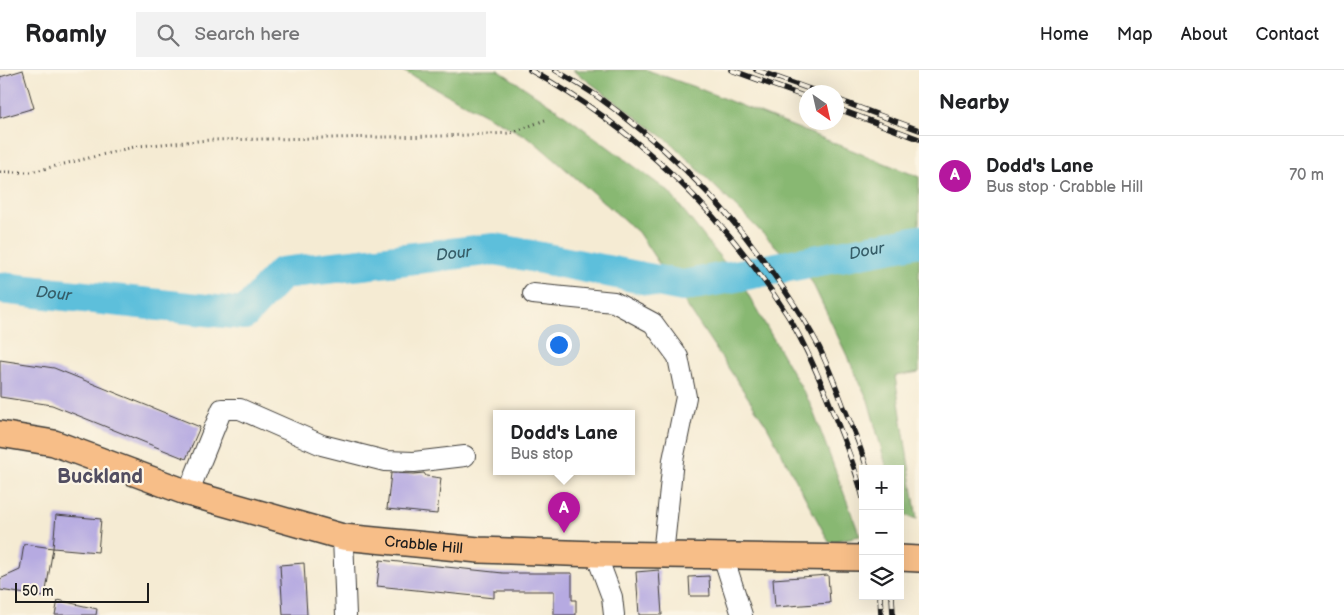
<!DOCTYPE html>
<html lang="en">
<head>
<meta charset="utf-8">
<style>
	body { margin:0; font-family:"Balsamiq Sans",sans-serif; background:#f2f2f2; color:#202124 }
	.controls { position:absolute; right:15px; bottom:15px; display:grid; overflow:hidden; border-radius:0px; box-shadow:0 5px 20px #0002 }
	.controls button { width:45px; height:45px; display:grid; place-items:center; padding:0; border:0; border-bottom:1px solid #e0e0e0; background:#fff; color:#202124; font:25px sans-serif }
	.compass { position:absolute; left:799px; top:15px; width:45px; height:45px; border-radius:50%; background:#fff; box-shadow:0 5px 20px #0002; rotate:146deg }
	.scale { position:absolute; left:15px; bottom:12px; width:134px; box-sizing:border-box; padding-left:5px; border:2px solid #1c1c1c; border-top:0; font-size:14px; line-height:18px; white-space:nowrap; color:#1c1c1c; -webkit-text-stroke:4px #fcf5e5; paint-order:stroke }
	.you { position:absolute; left:558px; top:274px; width:18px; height:18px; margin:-12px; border:4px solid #fff; border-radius:50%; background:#1a73e8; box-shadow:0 0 0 8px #1a73e833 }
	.badge { display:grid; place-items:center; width:32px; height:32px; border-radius:50%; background:#b5179e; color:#fff; font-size:16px; font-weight:700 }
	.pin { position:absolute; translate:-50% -41px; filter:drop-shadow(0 1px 2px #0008) }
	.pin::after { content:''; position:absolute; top:26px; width:18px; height:15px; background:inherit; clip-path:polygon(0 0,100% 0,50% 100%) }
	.popup { position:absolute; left:493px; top:340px; width:142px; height:65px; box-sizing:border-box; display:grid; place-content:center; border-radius:0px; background:#fff; filter:drop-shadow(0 1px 4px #0005); font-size:16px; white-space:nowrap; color:#757577 }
	.popup b { font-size:19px; color:#202124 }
	.popup::after { content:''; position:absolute; left:50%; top:100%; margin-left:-10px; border:10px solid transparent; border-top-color:#fff }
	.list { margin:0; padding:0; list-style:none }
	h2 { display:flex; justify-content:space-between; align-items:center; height:65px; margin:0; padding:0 20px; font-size:21px }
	h2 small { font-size:16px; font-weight:400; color:#757577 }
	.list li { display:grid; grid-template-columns:32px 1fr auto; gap:15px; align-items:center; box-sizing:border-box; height:80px; padding:0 20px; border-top:1px solid #e0e0e0 }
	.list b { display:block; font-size:19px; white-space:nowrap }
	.list p { margin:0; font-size:16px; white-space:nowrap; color:#757577 }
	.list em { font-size:16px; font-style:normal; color:#757577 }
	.icon { flex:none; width:28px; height:28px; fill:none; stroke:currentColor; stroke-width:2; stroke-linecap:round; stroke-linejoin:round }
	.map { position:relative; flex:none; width:919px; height:545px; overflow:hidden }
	header { display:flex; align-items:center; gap:30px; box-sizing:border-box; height:70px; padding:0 25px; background:#fff; border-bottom:1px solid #e0e0e0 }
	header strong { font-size:24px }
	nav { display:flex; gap:28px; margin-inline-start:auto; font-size:18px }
	.search { width:350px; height:45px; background:#f2f2f2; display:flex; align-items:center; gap:12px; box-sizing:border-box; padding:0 18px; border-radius:0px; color:#757577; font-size:19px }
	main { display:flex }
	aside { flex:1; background:#fff }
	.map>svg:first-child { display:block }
	.forest { fill:#88b872; stroke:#526a47 }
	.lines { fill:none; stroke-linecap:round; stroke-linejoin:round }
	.river { stroke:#5dbfdb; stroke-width:32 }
	.building { fill:#b6aae1 }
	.minor-casing { stroke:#3d3b37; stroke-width:22 }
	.major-casing { stroke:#3d3b37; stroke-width:28 }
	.path { stroke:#3d3b37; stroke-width:3; stroke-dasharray:1 4; stroke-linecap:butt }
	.minor { stroke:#fff; stroke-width:20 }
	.major { stroke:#f7be88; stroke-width:25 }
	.rail-casing { stroke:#1c1c1c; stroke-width:5.5 }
	.rail { stroke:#fcf5e5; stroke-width:4; stroke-dasharray:11; stroke-linecap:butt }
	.labels { text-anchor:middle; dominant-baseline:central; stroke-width:4.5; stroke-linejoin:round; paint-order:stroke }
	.street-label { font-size:15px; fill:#1c1c1c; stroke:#fcf5e5 }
	.water-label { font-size:16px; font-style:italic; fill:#365d68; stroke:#fcf5e5 }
	.district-label { font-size:20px; font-weight:bold; fill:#524e61; stroke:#fcf5e5 }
</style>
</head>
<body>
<header>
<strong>Roamly</strong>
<div class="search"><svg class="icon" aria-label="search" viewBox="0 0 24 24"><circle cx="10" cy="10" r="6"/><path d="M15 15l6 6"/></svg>Search here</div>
<nav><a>Home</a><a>Map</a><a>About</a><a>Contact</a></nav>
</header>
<main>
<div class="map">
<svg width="919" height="545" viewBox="0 0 919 545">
	<rect width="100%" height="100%" fill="#fcf5e5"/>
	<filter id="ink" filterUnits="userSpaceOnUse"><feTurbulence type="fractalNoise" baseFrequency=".02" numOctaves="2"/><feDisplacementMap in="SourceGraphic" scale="10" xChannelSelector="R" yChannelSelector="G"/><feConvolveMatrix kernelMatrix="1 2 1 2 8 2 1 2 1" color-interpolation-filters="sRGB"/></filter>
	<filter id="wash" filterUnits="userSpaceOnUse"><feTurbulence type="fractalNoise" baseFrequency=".0096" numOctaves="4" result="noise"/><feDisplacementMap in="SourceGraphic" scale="20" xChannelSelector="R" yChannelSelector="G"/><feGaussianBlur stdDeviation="1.12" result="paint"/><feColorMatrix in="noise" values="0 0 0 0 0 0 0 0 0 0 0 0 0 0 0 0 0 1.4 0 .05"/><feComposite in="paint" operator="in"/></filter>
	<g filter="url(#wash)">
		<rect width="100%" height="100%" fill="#f5ebd3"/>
		<!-- forest -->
		<path class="forest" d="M401,0H498L558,40L669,122L745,219L810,333L860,466L829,472L767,356L638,162L531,69Z
			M573,0H647L700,19L919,107V302L895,306L917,449L900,444V399H887L868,330L812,212L670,72Z"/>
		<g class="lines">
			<!-- river -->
			<path class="river" id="s1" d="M0,218L244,244L282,203L495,179L683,216L919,171"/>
		</g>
		<g id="blocks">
			<!-- building -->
			<path class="building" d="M23,0L34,38L0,48V7Z
				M0,290L54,298L200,357L186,389L52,335L0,327Z
				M391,403L414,404L424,403L426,406L441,408L437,444L387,439Z
				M56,445L101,449L98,482L53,478Z
				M24,474L53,478L45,527L0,520V509L20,500Z
				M380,490L503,503H572V530H576V545H554V521H494V528L377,516Z
				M304,493L307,545H283L280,495Z
				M659,500L662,545H639L636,502Z
				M828,505L830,533L775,537L773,509Z
				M709,506L710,526H690L689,507Z
				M58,530L97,539L96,545H55Z"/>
		</g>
	</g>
	<g filter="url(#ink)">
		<use href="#blocks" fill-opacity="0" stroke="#3d3b37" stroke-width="1"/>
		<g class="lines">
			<defs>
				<path id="minor" d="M533,224L614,232L653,253L678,287L686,327L673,390L663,485
					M188,423L222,339H240L322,375L385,391L414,392L465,386
					M343,467L346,545
					M596,484L612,527L614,545
					M723,486L742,545"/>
				<g id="major">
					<path id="s2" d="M0,364L54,373L188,423L343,467L479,480L596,484L863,488"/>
					<path d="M900,488L919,489"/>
				</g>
			</defs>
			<!-- minor casing -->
			<use href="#minor" class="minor-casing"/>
			<!-- major casing -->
			<use href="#major" class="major-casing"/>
			<!-- path -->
			<path class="path" d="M0,102H31L138,76L210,70L443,66L511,63L545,50"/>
			<!-- minor -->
			<use href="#minor" class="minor"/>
			<!-- major -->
			<use href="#major" class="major"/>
			<defs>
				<path id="rail" d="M530,0C636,58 723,144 788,246C806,276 820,309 833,342C844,370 856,398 863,428
					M555,0C568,8 581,15 594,24C665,74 724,133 774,205C791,229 807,253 820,279C828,297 836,316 843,335C852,356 861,377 867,399
					M731,0L806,27
					M756,0L818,22
					M836,29L919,60
					M836,38L919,69
					M880,526L881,545
					M892,526L893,545"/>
			</defs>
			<!-- rail casing -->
			<use href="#rail" class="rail-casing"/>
			<!-- rail -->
			<use href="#rail" class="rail"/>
		</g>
	</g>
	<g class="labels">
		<!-- street labels -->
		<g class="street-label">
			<text stroke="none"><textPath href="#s2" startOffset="440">Crabble Hill</textPath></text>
		</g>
		<!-- water labels -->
		<g class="water-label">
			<text stroke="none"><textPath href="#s1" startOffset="894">Dour</textPath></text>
			<text stroke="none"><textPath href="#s1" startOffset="474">Dour</textPath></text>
			<text stroke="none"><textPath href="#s1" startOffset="54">Dour</textPath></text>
		</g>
		<!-- district labels -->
		<g class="district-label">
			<text x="100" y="407">Buckland</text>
		</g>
	</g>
</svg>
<div class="controls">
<button>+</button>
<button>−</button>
<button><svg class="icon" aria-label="layers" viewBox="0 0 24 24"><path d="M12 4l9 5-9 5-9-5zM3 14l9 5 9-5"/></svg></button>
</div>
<svg class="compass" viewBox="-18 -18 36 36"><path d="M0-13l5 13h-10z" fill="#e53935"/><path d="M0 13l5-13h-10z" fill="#757577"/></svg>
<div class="scale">50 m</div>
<div class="you"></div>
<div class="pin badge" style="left:564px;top:463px">A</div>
<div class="popup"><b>Dodd's Lane</b>Bus stop</div>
</div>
<aside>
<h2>Nearby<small></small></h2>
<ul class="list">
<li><span class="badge">A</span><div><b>Dodd's Lane</b><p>Bus stop · Crabble Hill</p></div><em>70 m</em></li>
</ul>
</aside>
</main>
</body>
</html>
